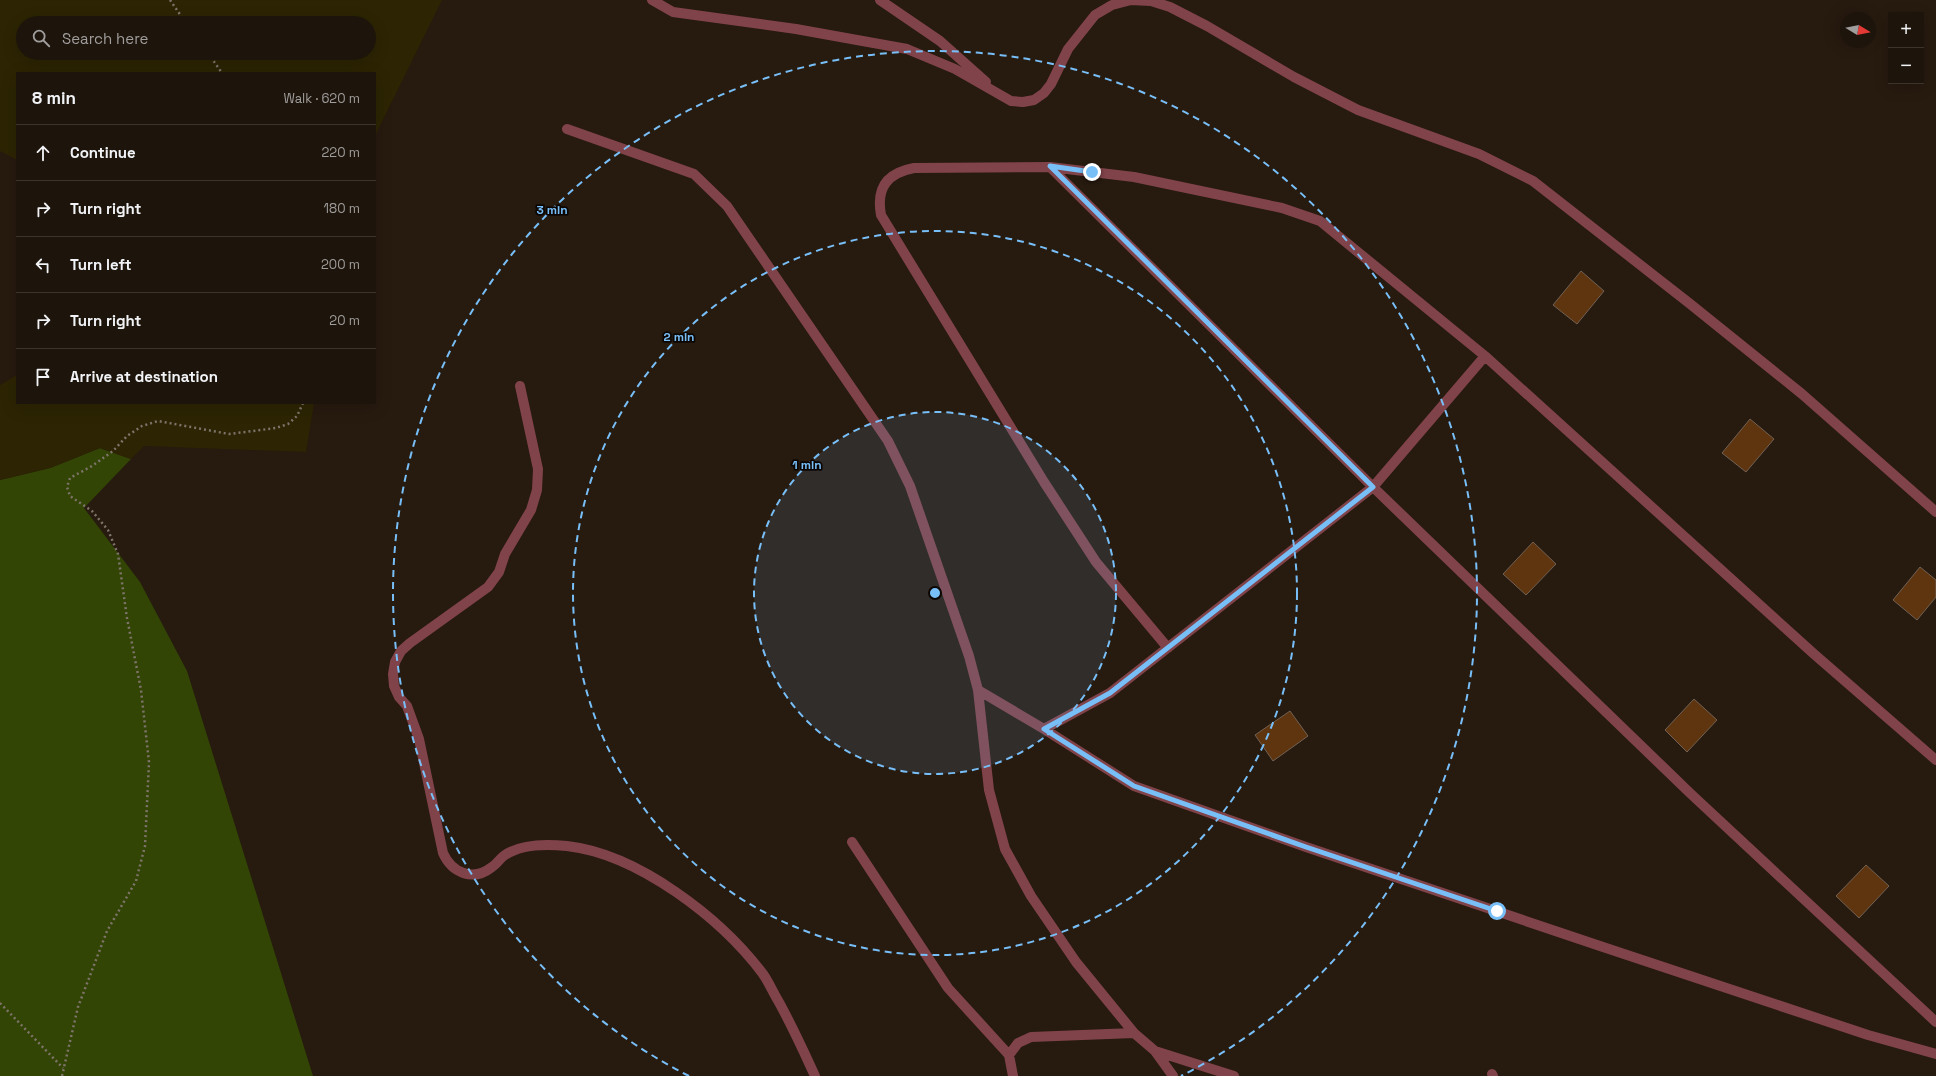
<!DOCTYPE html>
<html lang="en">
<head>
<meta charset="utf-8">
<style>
	body { margin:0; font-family:"Space Grotesk",sans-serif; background:#2a2119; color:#f1f3f6 }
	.controls { position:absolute; right:12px; top:12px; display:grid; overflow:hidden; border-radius:0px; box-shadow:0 4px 16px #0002 }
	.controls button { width:36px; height:36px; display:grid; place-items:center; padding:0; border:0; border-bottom:1px solid #3b332c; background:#1d140b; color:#f1f3f6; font:20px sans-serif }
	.compass { position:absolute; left:1840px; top:12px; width:36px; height:36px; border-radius:50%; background:#1d140b; box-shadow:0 4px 16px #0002; rotate:100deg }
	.stop { position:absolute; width:12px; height:12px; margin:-9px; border:3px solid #78bff8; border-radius:50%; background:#fff }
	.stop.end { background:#78bff8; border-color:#fff; box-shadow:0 1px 4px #0008 }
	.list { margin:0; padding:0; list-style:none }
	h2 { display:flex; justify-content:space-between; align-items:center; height:52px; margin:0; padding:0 16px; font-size:17px }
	h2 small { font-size:13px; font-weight:400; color:#a09e9d }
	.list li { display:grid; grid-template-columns:26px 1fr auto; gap:12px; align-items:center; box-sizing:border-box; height:56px; padding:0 16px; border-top:1px solid #3b332c }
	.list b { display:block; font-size:15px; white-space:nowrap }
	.list em { font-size:13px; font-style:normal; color:#a09e9d }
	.icon { flex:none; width:22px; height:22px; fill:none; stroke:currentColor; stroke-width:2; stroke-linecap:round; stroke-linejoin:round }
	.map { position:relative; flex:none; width:1936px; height:1076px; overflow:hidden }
	.search { position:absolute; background:#1d140b; box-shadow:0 4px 16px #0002; left:16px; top:16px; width:360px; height:44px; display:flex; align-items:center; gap:10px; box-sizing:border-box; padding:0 14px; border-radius:22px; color:#a09e9d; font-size:15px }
	.panel { position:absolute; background:#1d140b; box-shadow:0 4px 16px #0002; left:16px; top:72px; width:360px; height:332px; border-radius:0px }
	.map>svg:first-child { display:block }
	.green { fill:#324505 }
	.sand { fill:#2c2403; fill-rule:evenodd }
	.building { fill:#5e350e; stroke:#726154 }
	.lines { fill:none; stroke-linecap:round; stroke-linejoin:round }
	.path { stroke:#7f746b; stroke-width:2.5; stroke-dasharray:2 3; stroke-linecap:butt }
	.minor { stroke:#81434a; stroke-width:10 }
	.route { stroke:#78bff8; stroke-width:5 }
	.ring { fill:none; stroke:#78bff8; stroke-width:2; stroke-dasharray:7 5 }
	.centre { fill:#78bff8; stroke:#0c0603; stroke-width:2 }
	.ring-label { font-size:12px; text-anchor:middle; font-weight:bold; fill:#78bff8; stroke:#0c0603; stroke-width:3.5; stroke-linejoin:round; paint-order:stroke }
</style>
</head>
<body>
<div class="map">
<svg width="1936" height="1076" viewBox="0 0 1936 1076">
	<rect width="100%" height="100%" fill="#271a0f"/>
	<!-- green -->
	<path class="green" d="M100,448L131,459L84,508L140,582L187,671L313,1076H0V480L50,468Z"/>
	<!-- sand -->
	<path class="sand" d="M0,0H442L375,136V73H17V160L0,151ZM23,23H369V53H23Z
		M17,375V403H314L306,452L144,446L131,459L100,448L50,468L0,480V385Z"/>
	<!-- building -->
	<path class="building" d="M1581,271L1604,291L1577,324L1553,305Z
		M1750,419L1774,439L1746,472L1722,453Z
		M1533,542L1556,564L1526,595L1503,574Z
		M1920,567L1936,580V597L1917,620L1893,600Z
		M1694,699L1717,720L1687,752L1665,730Z
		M1290,711L1308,736L1273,761L1255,735Z
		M1866,865L1889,886L1859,918L1836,896Z"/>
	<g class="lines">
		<!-- path -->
		<path class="path" d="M170,0L186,23
			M208,53L222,73
			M0,1003L63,1068
			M62,1076L78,1007L107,931L136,881L145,846L149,762L141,690L127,618L118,554L108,530L92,511L70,496L67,487L70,478L92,466L113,451L127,436L142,426L158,421L229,434L276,428L288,424L297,416L303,403"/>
		<!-- minor -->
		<path class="minor" d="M652,0L673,12L796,29L907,49L955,69L1011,101L1023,102L1034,100L1044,93L1051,84L1068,49L1095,15L1112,5L1131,0L1151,1L1170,7L1207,26L1294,77L1358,110L1479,154L1533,181L1689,303L1802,394L1936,512
			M880,0L940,41L986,82
			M567,129L694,174L727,206L888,441L910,486L969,656L978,690L989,790L1005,849L1031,896L1076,962L1134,1033L1155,1051L1173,1076
			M1050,167L1373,487L1691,794L1936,1022
			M520,386L538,469L537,490L531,510L505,554L499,572L488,587L410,643L401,651L395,662L393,674L394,686L399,697L407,706L419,739L443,853C452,873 473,882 492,867C497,864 500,858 505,855C521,844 548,844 567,846C638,854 721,918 763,974C768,981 772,990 776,997C791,1023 803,1050 815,1076
			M1168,648L1096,562L1044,482L881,215C876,188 887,173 914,168L1050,167L1134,177L1282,208L1320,221L1485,356L1814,654L1936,760
			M978,690L1044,729L1134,786L1306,847L1600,946L1868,1035L1936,1054
			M1044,729L1110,693L1373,487L1485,356
			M852,842L948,988L1009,1055
			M1155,1051L1234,1076
			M1492,1074L1493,1076
			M1013,1076L1009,1055L1018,1043L1031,1037L1134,1033"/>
	</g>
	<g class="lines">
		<!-- route -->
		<path class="route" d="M1092,172L1050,166L1373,487L1110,693L1044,729L1134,786L1306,847L1497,911"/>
	</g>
	<!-- distance rings -->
	<circle cx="935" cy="593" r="181" fill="#78bff8" fill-opacity=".12"/>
	<g class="ring">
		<circle cx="935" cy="593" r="181"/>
		<circle cx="935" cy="593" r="362"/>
		<path d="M689 1076A542 542 0 1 1 1181 1076"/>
	</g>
	<circle cx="935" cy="593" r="6" class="centre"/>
	<g class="ring-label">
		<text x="552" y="214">3 min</text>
		<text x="679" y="341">2 min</text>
		<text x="807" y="469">1 min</text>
	</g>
</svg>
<div class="controls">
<button>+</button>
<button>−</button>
</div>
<svg class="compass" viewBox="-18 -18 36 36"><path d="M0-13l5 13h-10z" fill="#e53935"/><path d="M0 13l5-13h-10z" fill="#a09e9d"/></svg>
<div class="stop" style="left:1497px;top:911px"></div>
<div class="stop end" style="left:1092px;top:172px"></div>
<div class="search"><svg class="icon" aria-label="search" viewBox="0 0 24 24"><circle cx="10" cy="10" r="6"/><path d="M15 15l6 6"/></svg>Search here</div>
<section class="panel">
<h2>8 min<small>Walk · 620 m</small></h2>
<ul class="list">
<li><svg class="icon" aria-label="ahead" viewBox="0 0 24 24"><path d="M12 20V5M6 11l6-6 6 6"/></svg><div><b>Continue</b></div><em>220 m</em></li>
<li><svg class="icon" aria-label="right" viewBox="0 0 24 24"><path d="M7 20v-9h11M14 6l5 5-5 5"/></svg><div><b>Turn right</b></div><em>180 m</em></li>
<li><svg class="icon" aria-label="left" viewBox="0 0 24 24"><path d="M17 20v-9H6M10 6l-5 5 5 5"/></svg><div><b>Turn left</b></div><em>200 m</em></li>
<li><svg class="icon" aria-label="right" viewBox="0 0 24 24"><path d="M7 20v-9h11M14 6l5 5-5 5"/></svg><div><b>Turn right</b></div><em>20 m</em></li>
<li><svg class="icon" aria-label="arrive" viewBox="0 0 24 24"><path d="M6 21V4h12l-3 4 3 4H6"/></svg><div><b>Arrive at destination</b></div></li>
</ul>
</section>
</div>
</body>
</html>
